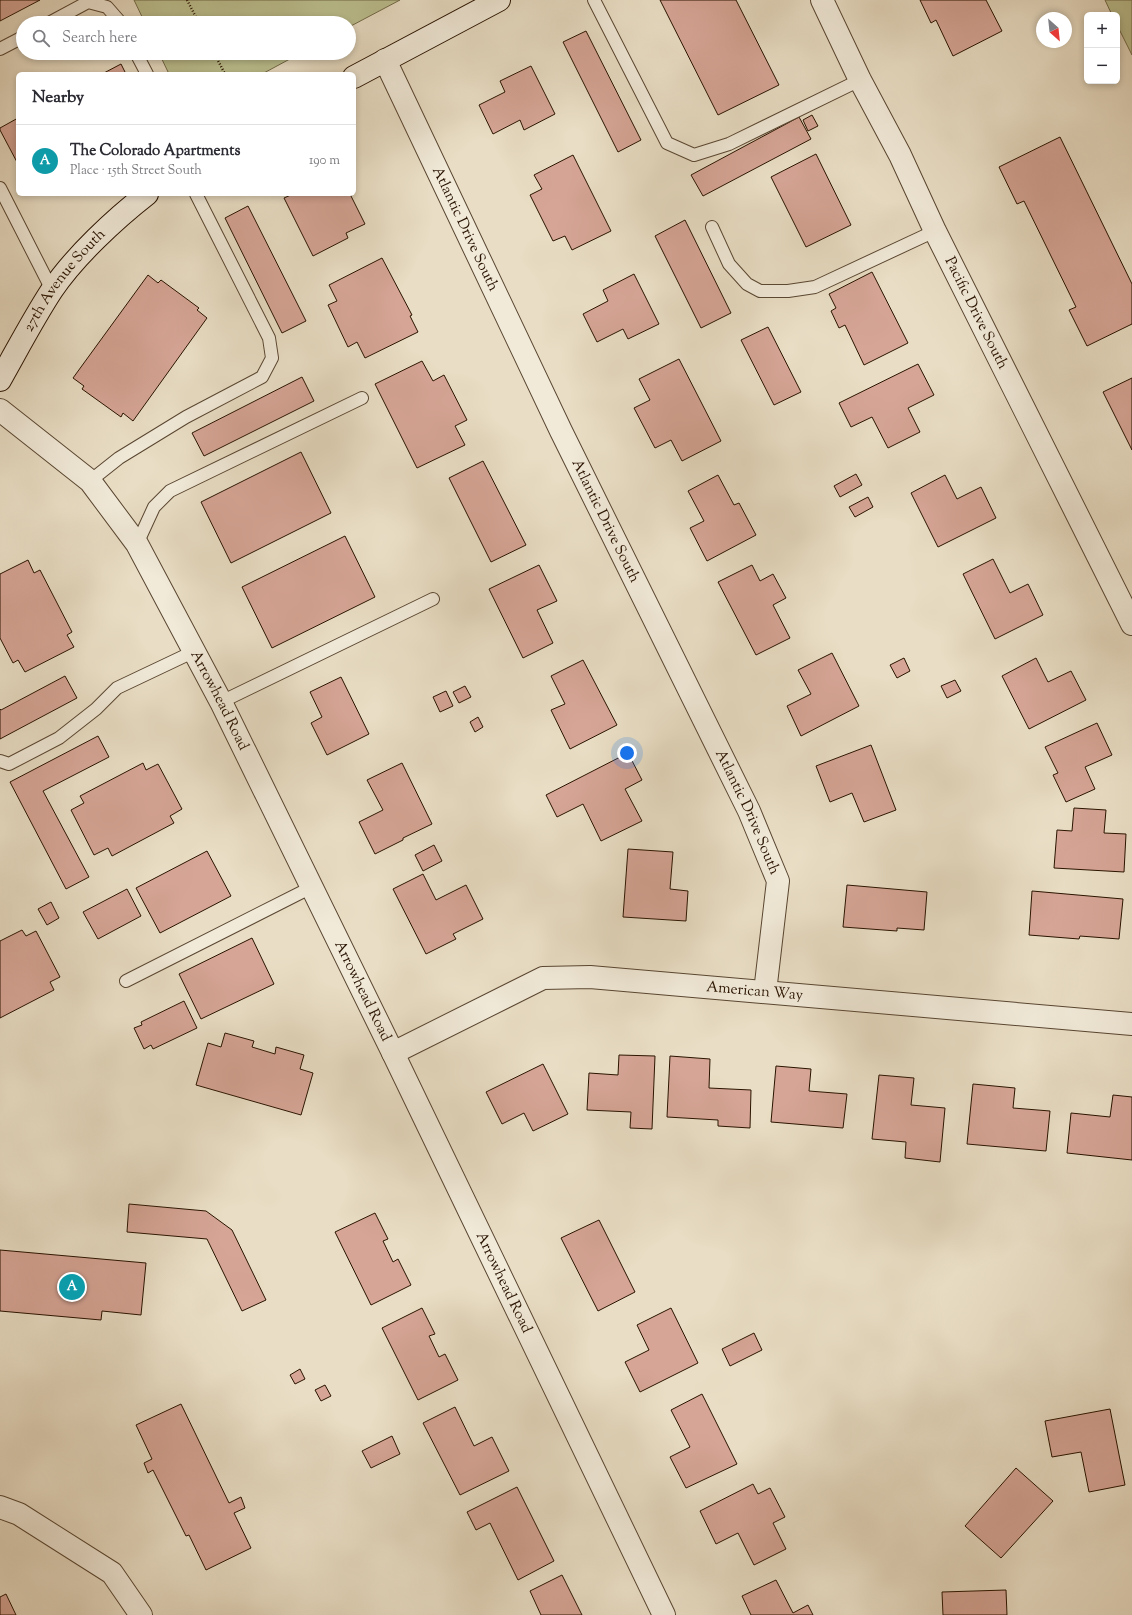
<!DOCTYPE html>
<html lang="en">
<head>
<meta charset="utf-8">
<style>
	body { margin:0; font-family:"Sorts Mill Goudy",serif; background:#f2f2f3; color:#2b2b33 }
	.controls { position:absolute; right:12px; top:12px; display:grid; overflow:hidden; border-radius:6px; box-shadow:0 2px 6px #0003 }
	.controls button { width:36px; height:36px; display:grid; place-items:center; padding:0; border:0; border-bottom:1px solid #e1e1e2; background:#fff; color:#2b2b33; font:20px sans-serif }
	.compass { position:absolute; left:1036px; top:12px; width:36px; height:36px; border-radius:50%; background:#fff; box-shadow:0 2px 6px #0003; rotate:153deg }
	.you { position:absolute; left:627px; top:753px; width:14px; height:14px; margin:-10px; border:3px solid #fff; border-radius:50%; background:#1a73e8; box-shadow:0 0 0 6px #1a73e833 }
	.badge { display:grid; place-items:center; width:26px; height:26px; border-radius:50%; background:#111827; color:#fff; font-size:13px; font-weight:700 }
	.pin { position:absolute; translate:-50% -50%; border:2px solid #fff; box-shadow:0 1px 4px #0006 }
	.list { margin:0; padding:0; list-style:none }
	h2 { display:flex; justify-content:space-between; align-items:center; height:52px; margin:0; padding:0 16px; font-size:17px }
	h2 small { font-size:13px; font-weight:400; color:#7c7c81 }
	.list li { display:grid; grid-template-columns:26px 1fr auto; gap:12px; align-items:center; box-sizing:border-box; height:72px; padding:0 16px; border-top:1px solid #e1e1e2 }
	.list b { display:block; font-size:15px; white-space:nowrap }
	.list p { margin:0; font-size:13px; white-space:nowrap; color:#7c7c81 }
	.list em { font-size:13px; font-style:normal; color:#7c7c81 }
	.icon { flex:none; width:22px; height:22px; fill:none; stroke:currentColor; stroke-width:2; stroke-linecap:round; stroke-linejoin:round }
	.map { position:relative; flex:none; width:1132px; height:1615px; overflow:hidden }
	.search { position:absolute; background:#fff; box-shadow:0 2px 6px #0003; left:16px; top:16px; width:340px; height:44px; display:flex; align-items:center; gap:10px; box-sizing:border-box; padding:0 14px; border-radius:22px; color:#7c7c81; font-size:15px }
	.panel { position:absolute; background:#fff; box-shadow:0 2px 6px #0003; left:16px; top:72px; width:340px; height:124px; border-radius:6px }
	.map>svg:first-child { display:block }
	.green { fill:#bcc090; stroke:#726a48 }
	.building { fill:#d6a596; stroke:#291300 }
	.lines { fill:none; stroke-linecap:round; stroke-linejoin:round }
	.lane-casing { stroke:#594631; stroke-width:14 }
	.street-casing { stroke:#594631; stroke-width:24 }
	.secondary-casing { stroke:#291300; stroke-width:24 }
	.path { stroke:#291300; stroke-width:2.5; stroke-dasharray:1 2; stroke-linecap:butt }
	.lane { stroke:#f1ead9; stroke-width:12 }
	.street { stroke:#f1ead9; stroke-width:22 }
	.secondary { stroke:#f1ead9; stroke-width:22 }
	.labels { text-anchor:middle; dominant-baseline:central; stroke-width:3; stroke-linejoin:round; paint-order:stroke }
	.street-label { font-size:15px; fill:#291300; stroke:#f1ead9 }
</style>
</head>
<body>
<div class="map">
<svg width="1132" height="1615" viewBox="0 0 1132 1615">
	<rect width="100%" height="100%" fill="#e9dec5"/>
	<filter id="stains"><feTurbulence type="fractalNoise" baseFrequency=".005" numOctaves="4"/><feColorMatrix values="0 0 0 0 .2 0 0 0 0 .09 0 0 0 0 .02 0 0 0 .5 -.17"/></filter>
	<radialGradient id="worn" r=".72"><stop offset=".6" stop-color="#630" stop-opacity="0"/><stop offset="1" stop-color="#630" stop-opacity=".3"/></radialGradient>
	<!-- green -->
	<path class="green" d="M134,0H400L349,27V23H145Z
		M1105,0H1132V55L1117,25V15H1112Z
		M159,53H301L262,74H169Z"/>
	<!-- building -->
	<path class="building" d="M0,0H40L0,21Z
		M660,0H736L779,85L718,115Z
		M920,0H986L1002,31L953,56L936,20L931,23Z
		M586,31L641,140L618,152L563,42Z
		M121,64L126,74H102Z
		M531,66L555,114L524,130L520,120L493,134L479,105L505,92L500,81Z
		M812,115L818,126L808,131L803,120Z
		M799,117L811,139L703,196L691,175Z
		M18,118V164L0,130V128Z
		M1060,137L1132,284V324L1087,346L1069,310L1076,307L1024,201L1017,204L999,167Z
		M816,154L851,225L806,247L771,177Z
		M573,155L611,231L572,250L565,236L553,241L530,195L542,189L534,175Z
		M293,194H350L365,224L346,233L348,238L313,256L284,198Z
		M248,206L306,321L282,333L225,218Z
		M685,220L731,313L701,328L655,236Z
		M382,258L412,315L410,316L418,332L365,358L357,342L348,347L328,305L337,301L329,285Z
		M872,272L908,343L864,365L845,325L839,328L831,311L836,308L829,294Z
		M634,274L659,324L628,339L623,329L597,342L583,314L608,301L603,290Z
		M148,275L158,283L161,280L199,308L197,310L207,318L133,421L123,413L121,417L82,389L84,386L73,378Z
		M768,327L801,392L774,405L741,340Z
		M679,359L721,441L682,461L671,440L655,448L634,408L650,400L639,379Z
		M422,361L433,381L444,375L467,420L455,426L465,445L417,468L375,384Z
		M918,364L934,395L908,408L920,432L888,448L872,417L851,427L839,403Z
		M302,377L314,401L204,456L192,433Z
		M1132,378V450L1103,392Z
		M301,452L331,513L231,563L201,502Z
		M483,461L526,545L491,562L449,478Z
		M856,474L862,485L840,497L834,486Z
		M718,475L734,505L739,503L756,535L707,561L690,528L704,521L688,491Z
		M945,475L957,499L981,487L996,518L938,547L911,493Z
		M868,497L873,507L855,517L849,507Z
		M345,536L375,597L272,648L242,587Z
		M993,559L1010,593L1028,584L1043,615L995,639L963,574Z
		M28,560L34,573L40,570L72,632L67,635L74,647L25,672L18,660L13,663L0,638V574Z
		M539,565L557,601L537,610L553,643L523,658L489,589Z
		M752,565L760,581L773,574L786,598L773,605L790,638L756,655L718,582Z
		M832,653L859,706L801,736L787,706L811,694L798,670Z
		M904,658L910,671L897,678L890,665Z
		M1036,658L1048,682L1071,671L1086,700L1029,729L1002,676Z
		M583,660L617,725L570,749L551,710L565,704L551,676Z
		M65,676L77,698L0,739V709L1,710Z
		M341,677L369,734L327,755L311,723L322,717L310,692Z
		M955,680L961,691L947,698L941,686Z
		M465,686L471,697L459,703L453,692Z
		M446,691L453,706L440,712L433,697Z
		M478,717L483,727L475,732L470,722Z
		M1097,723L1112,755L1085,767L1095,789L1066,802L1053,775L1058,773L1045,747Z
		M98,736L109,757L43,791L89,877L66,889L10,782Z
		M871,745L896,810L864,822L852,793L830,802L816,766Z
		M628,753L642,780L625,789L642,821L601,841L583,804L557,817L546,795Z
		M143,763L146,770L158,764L182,809L170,816L174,823L112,856L108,848L94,855L71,810L84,803L80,796Z
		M402,763L432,824L403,838V840L375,854L359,822L383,810L367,780Z
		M1074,808L1106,810L1104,833L1126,834L1124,872L1054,868L1057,830L1072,831Z
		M434,845L442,861L423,871L415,855Z
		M628,849L673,852L670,889L688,891L686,921L623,917Z
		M207,851L231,896L160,933L136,888Z
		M423,874L436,900L466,885L483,919L453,934L456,939L426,954L393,889Z
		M847,885L927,892L924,930L897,928V931L843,927Z
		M127,889L141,916L98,939L83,912Z
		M1032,891L1123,899L1119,939L1080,936L1079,939L1029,935Z
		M51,902L59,918L47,925L38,909Z
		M22,930L26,936L36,931L60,977L50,982L54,990L0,1018V941Z
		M252,938L274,984L201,1019L179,974Z
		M184,1001L197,1028L153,1049L151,1045L144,1049L134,1028L142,1025L141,1022Z
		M225,1033L254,1041L252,1047L275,1054L276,1047L304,1055L300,1069L313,1073L301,1115L196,1085L208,1043L221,1047Z
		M619,1055L655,1056L652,1129L630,1128L631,1112L587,1110L589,1073L618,1075Z
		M670,1056L710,1059L709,1088L751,1090L750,1128L718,1126V1120L667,1117Z
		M543,1064L568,1114L533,1131L524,1113L502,1124L486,1092Z
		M776,1066L811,1069L809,1091L847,1094L843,1128L771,1122Z
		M879,1075L914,1078L911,1105L945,1108L940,1162L905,1158L906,1142L872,1139Z
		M973,1084L1015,1088L1013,1108L1050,1111L1046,1151L967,1144Z
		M1113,1095L1132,1097V1160L1067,1153L1071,1113L1110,1117Z
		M129,1204L206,1211L232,1230L266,1300L242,1311L207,1239L127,1232Z
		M375,1213L388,1239L383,1241L393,1262L398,1259L411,1285L371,1305L335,1232Z
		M599,1220L635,1292L598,1311L561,1238Z
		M0,1250L146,1263L141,1315L102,1311L101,1320L0,1311Z
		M422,1308L435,1334L429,1336L439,1357L445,1354L458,1380L418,1400L382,1328Z
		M671,1308L698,1363L640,1392L625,1362L649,1350L637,1325Z
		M754,1333L762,1350L730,1366L722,1349Z
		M300,1369L305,1379L295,1384L290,1375Z
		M325,1385L331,1396L321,1401L315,1390Z
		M702,1394L737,1464L686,1488L670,1457L690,1447L671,1410Z
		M181,1404L229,1503L241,1497L245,1508L234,1513L251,1548L206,1570L189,1535L186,1536L153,1470L148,1473L144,1463L152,1459L136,1425Z
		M455,1407L474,1446L492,1437L509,1471L460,1495L423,1423Z
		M1110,1409L1125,1485L1089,1492L1081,1452L1052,1457L1045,1421Z
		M392,1436L400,1454L371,1468L362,1451Z
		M1016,1468L1053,1501L1001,1558L965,1526Z
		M753,1484L758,1494L770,1488L785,1517L773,1523L786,1549L754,1565L738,1533L716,1544L700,1511Z
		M517,1487L554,1561L518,1580L490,1523L476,1530L467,1512Z
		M562,1575L582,1615H541L530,1591Z
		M776,1580L793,1613L808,1605L813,1615H751L742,1596Z
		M1006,1590L1007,1615H943L942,1592Z
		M6,1594L16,1615H0V1597Z"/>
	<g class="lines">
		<defs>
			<path id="lane" d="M594,0L667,143L694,155L729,144L860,80
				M49,23L88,2L107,7L121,23
				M0,49L23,37
				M136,53L147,74
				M0,188L52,290
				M712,227L729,264L747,284L760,291H788L815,287L935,231
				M90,481L119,458L186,417L262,377L272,358L269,338L196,194
				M137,544L154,507L170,491L362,398
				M221,702L433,599
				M0,761L9,764L59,738L96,709L117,688L195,651
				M126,981L312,887"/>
			<g id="street">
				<path id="s1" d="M822,0L860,80L900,155L935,231L1132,624"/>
				<path id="s2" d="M385,60L561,431L749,811L778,881L765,992"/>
				<path id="s3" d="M0,410L90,481L137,544L221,702L393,1053L664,1615"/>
				<path id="s4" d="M393,1053L543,978L590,977L1132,1024"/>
				<path d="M0,1507L19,1514L112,1573L141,1615"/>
			</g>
			<g id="secondary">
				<path d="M354,77L499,0"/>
				<path id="s5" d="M0,380C17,350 33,319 52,290C75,256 115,219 147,194"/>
			</g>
		</defs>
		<!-- lane casing -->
		<use href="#lane" class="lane-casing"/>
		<!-- street casing -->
		<use href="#street" class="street-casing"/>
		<!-- secondary casing -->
		<use href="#secondary" class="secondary-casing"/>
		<!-- path -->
		<path class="path" d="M187,0L199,23
			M214,53L225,74"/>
		<!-- lane -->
		<use href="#lane" class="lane"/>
		<!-- street -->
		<use href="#street" class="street"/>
		<!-- secondary -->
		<use href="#secondary" class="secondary"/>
	</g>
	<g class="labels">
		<!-- street labels -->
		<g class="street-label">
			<text stroke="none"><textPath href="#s2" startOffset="187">Atlantic Drive South</textPath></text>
			<text stroke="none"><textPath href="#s5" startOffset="119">27th Avenue South</textPath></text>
			<text stroke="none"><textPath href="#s1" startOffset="349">Pacific Drive South</textPath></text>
			<text stroke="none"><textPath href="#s2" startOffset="511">Atlantic Drive South</textPath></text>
			<text stroke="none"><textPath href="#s3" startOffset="370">Arrowhead Road</textPath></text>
			<text stroke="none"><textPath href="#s2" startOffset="835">Atlantic Drive South</textPath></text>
			<text stroke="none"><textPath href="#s3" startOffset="694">Arrowhead Road</textPath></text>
			<text stroke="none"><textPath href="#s4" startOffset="380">American Way</textPath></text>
			<text stroke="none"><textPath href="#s3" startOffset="1018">Arrowhead Road</textPath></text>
		</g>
	</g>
	<rect width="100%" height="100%" filter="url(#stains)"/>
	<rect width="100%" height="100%" fill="url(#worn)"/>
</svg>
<div class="controls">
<button>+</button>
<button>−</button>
</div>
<svg class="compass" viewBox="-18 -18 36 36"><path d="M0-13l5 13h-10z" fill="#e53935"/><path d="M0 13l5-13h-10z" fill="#7c7c81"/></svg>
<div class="you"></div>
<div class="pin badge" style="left:72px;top:1287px;background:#0f9aa8">A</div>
<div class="search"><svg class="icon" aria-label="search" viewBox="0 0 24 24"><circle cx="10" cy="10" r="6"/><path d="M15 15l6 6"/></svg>Search here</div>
<section class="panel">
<h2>Nearby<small></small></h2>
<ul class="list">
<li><span class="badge" style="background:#0f9aa8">A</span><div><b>The Colorado Apartments</b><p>Place · 15th Street South</p></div><em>190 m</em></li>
</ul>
</section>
</div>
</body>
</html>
